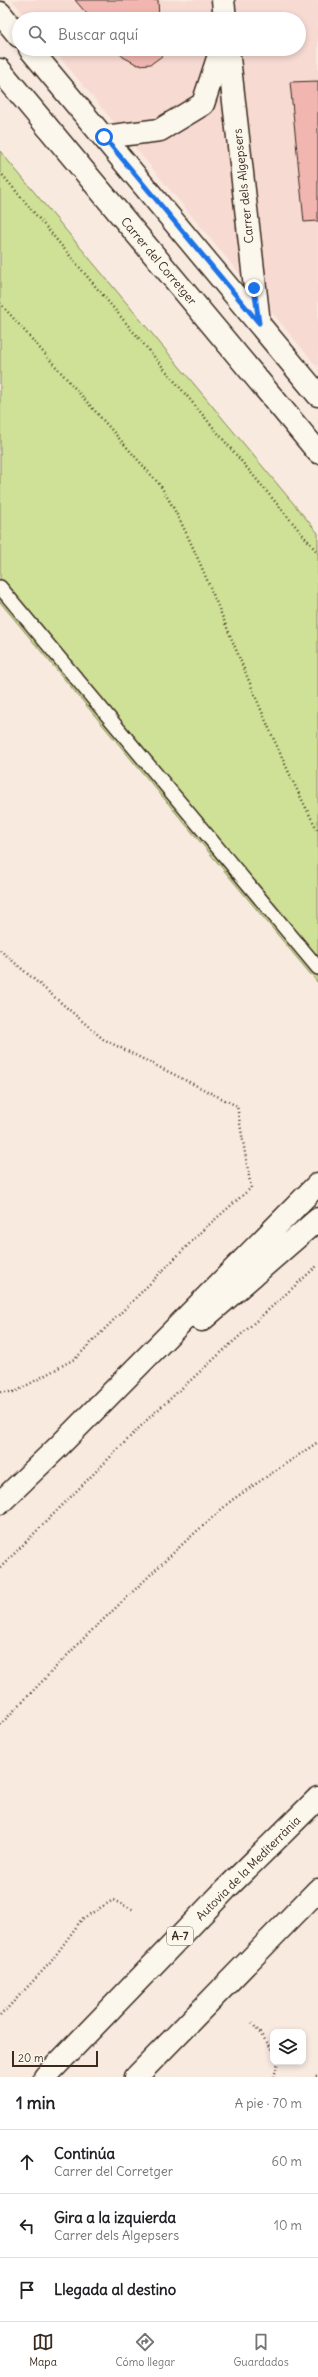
<!DOCTYPE html>
<html lang="es">
<head>
<meta charset="utf-8">
<style>
	body { margin:0; font-family:Delius,sans-serif; background:#f6f6f6; color:#202124 }
	.controls { position:absolute; right:12px; bottom:12px; display:grid; overflow:hidden; border-radius:8px; box-shadow:0 2px 6px #0003 }
	.controls button { width:36px; height:36px; display:grid; place-items:center; padding:0; border:0; border-bottom:1px solid #e0e0e0; background:#fff; color:#202124; font:20px sans-serif }
	.scale { position:absolute; left:12px; bottom:10px; width:86px; box-sizing:border-box; padding-left:4px; border:2px solid #3b2a1e; border-top:0; font-size:11px; line-height:14px; white-space:nowrap; color:#3b2a1e; -webkit-text-stroke:3px #fbf7ec; paint-order:stroke }
	.stop { position:absolute; width:12px; height:12px; margin:-9px; border:3px solid #1a73e8; border-radius:50%; background:#fff }
	.stop.end { background:#1a73e8; border-color:#fff; box-shadow:0 1px 4px #0008 }
	.list { margin:0; padding:0; list-style:none }
	h2 { display:flex; justify-content:space-between; align-items:center; height:52px; margin:0; padding:0 16px; font-size:17px }
	h2 small { font-size:13px; font-weight:400; color:#757577 }
	.list li { display:grid; grid-template-columns:26px 1fr auto; gap:12px; align-items:center; box-sizing:border-box; height:64px; padding:0 16px; border-top:1px solid #e0e0e0 }
	.list b { display:block; font-size:15px; white-space:nowrap }
	.list p { margin:0; font-size:13px; white-space:nowrap; color:#757577 }
	.list em { font-size:13px; font-style:normal; color:#757577 }
	.icon { flex:none; width:22px; height:22px; fill:none; stroke:currentColor; stroke-width:2; stroke-linecap:round; stroke-linejoin:round }
	.map { position:relative; flex:none; width:318px; height:2077px; overflow:hidden }
	.search { position:absolute; background:#fff; box-shadow:0 2px 6px #0003; left:12px; right:12px; top:12px; height:44px; display:flex; align-items:center; gap:10px; box-sizing:border-box; padding:0 14px; border-radius:22px; color:#757577; font-size:15px }
	.sheet { height:244px; background:#fff }
	nav { display:flex; justify-content:space-around; align-items:center; box-sizing:border-box; height:56px; border-top:1px solid #e0e0e0; background:#fff; font-size:11px; color:#757577 }
	nav a { display:grid; justify-items:center; gap:2px }
	nav .on { color:#3b2a1e }
	.map>svg:first-child { display:block }
	.built { fill:#f7dad2 }
	.green { fill:#cee196; stroke:#84865a }
	.building { fill:#f1b6b0; stroke:#3b2a1e }
	.lines { fill:none; stroke-linecap:round; stroke-linejoin:round }
	.service-casing { stroke:#3b2a1e; stroke-width:16 }
	.minor-casing { stroke:#3b2a1e; stroke-width:25 }
	.tertiary-casing { stroke:#3b2a1e; stroke-width:25 }
	.motorway-casing { stroke:#3b2a1e; stroke-width:25 }
	.path { stroke:#3b2a1e; stroke-width:2.5; stroke-dasharray:1 3; stroke-linecap:butt }
	.service { stroke:#fbf7ec; stroke-width:13 }
	.minor { stroke:#fbf7ec; stroke-width:22 }
	.tertiary { stroke:#fbf7ec; stroke-width:22 }
	.motorway { stroke:#fbf7ec; stroke-width:22 }
	.route { stroke:#1a73e8; stroke-width:5 }
	.labels { text-anchor:middle; dominant-baseline:central; stroke-width:3; stroke-linejoin:round; paint-order:stroke }
	.shield { fill:#fbf7ec; stroke:#75685c; stroke-width:1 }
	.shield-label { font-size:11px; font-weight:bold; fill:#3b2a1e }
	.street-label { font-size:12px; fill:#3b2a1e; stroke:#fbf7ec }
</style>
</head>
<body>
<div class="map">
<svg width="318" height="2077" viewBox="0 0 318 2077">
	<rect width="100%" height="100%" fill="#f9eae0"/>
	<filter id="ink" filterUnits="userSpaceOnUse"><feTurbulence type="fractalNoise" baseFrequency=".025" numOctaves="2"/><feDisplacementMap in="SourceGraphic" scale="8" xChannelSelector="R" yChannelSelector="G"/><feConvolveMatrix kernelMatrix="1 2 1 2 8 2 1 2 1" color-interpolation-filters="sRGB"/></filter>
	<g filter="url(#ink)">
		<!-- built -->
		<path class="built" d="M12,0H318V368L53,49H299V19H28Z"/>
		<!-- green -->
		<path class="green" d="M0,151L318,533V983L0,602Z"/>
		<!-- building -->
		<path class="building" d="M75,0H158L159,19H91Z
			M116,49H161L162,56L151,64L138,65L123,57Z
			M318,81V221L304,222L290,82Z"/>
		<g class="lines">
			<defs>
				<path id="service" d="M0,587L318,968"/>
				<path id="minor" d="M223,0L225,19
					M0,13L19,36
					M30,49L318,395
					M228,49L259,323
					M0,70L318,452
					M104,137L160,130L203,104L221,49"/>
				<path id="tertiary" d="M202,1320L318,1219
					M0,1503L59,1446L318,1184"/>
				<path id="motorway" d="M45,2077L226,1889L318,1798
					M136,2077L318,1890"/>
			</defs>
			<!-- service casing -->
			<use href="#service" class="service-casing"/>
			<!-- minor casing -->
			<use href="#minor" class="minor-casing"/>
			<!-- tertiary casing -->
			<use href="#tertiary" class="tertiary-casing"/>
			<!-- motorway casing -->
			<use href="#motorway" class="motorway-casing"/>
			<!-- path -->
			<path class="path" d="M0,172L318,553
				M0,303L160,485C185,525 202,568 220,611C251,685 280,760 318,831
				M0,950L103,1039L237,1106L251,1188L203,1230L76,1358L15,1392H0
				M0,1568L150,1417L318,1265
				M0,1725L85,1637L187,1540L232,1500L318,1442
				M0,2016L50,1963L82,1919L113,1900L134,1910
				M252,2023L273,2050
				M274,2077L278,2062
				M316,2077L318,2076"/>
			<!-- service -->
			<use href="#service" class="service"/>
			<!-- minor -->
			<use href="#minor" class="minor"/>
			<!-- tertiary -->
			<use href="#tertiary" class="tertiary"/>
			<!-- motorway -->
			<use href="#motorway" class="motorway"/>
		</g>
	</g>
	<g class="lines" filter="url(#ink)">
		<!-- route -->
		<path class="route" d="M104,137L259,323L254,288"/>
	</g>
	<g class="labels">
		<!-- shield labels -->
		<rect class="shield" x="167" y="1927" width="26" height="18" rx="3"/>
		<g class="shield-label">
			<text x="180" y="1936">A-7</text>
		</g>
		<!-- street labels -->
		<g class="street-label">
			<text transform="translate(243 186) rotate(-96)">Carrer dels Algepsers</text>
			<text transform="translate(159 261) rotate(50)">Carrer del Corretger</text>
			<text transform="translate(248 1868) rotate(-45)">Autovia de la Mediterrània</text>
		</g>
	</g>
</svg>
<div class="controls">
<button><svg class="icon" aria-label="layers" viewBox="0 0 24 24"><path d="M12 4l9 5-9 5-9-5zM3 14l9 5 9-5"/></svg></button>
</div>
<div class="scale">20 m</div>
<div class="stop" style="left:104px;top:137px"></div>
<div class="stop end" style="left:254px;top:288px"></div>
<div class="search"><svg class="icon" aria-label="search" viewBox="0 0 24 24"><circle cx="10" cy="10" r="6"/><path d="M15 15l6 6"/></svg>Buscar aquí</div>
</div>
<section class="sheet">
<h2>1 min<small>A pie · 70 m</small></h2>
<ul class="list">
<li><svg class="icon" aria-label="ahead" viewBox="0 0 24 24"><path d="M12 20V5M6 11l6-6 6 6"/></svg><div><b>Continúa</b><p>Carrer del Corretger</p></div><em>60 m</em></li>
<li><svg class="icon" aria-label="left" viewBox="0 0 24 24"><path d="M17 20v-9H6M10 6l-5 5 5 5"/></svg><div><b>Gira a la izquierda</b><p>Carrer dels Algepsers</p></div><em>10 m</em></li>
<li><svg class="icon" aria-label="arrive" viewBox="0 0 24 24"><path d="M6 21V4h12l-3 4 3 4H6"/></svg><div><b>Llegada al destino</b></div></li>
</ul>
</section>
<nav>
<a class="on"><svg class="icon" aria-label="map" viewBox="0 0 24 24"><path d="M3 6l6-2 6 2 6-2v14l-6 2-6-2-6 2zM9 4v14M15 6v14"/></svg>Mapa</a>
<a><svg class="icon" aria-label="directions" viewBox="0 0 24 24"><path d="M12 3l9 9-9 9-9-9zM9 14v-3h6M13 9l2 2-2 2"/></svg>Cómo llegar</a>
<a><svg class="icon" aria-label="saved" viewBox="0 0 24 24"><path d="M7 4h10v16l-5-4-5 4z"/></svg>Guardados</a>
</nav>
</body>
</html>
